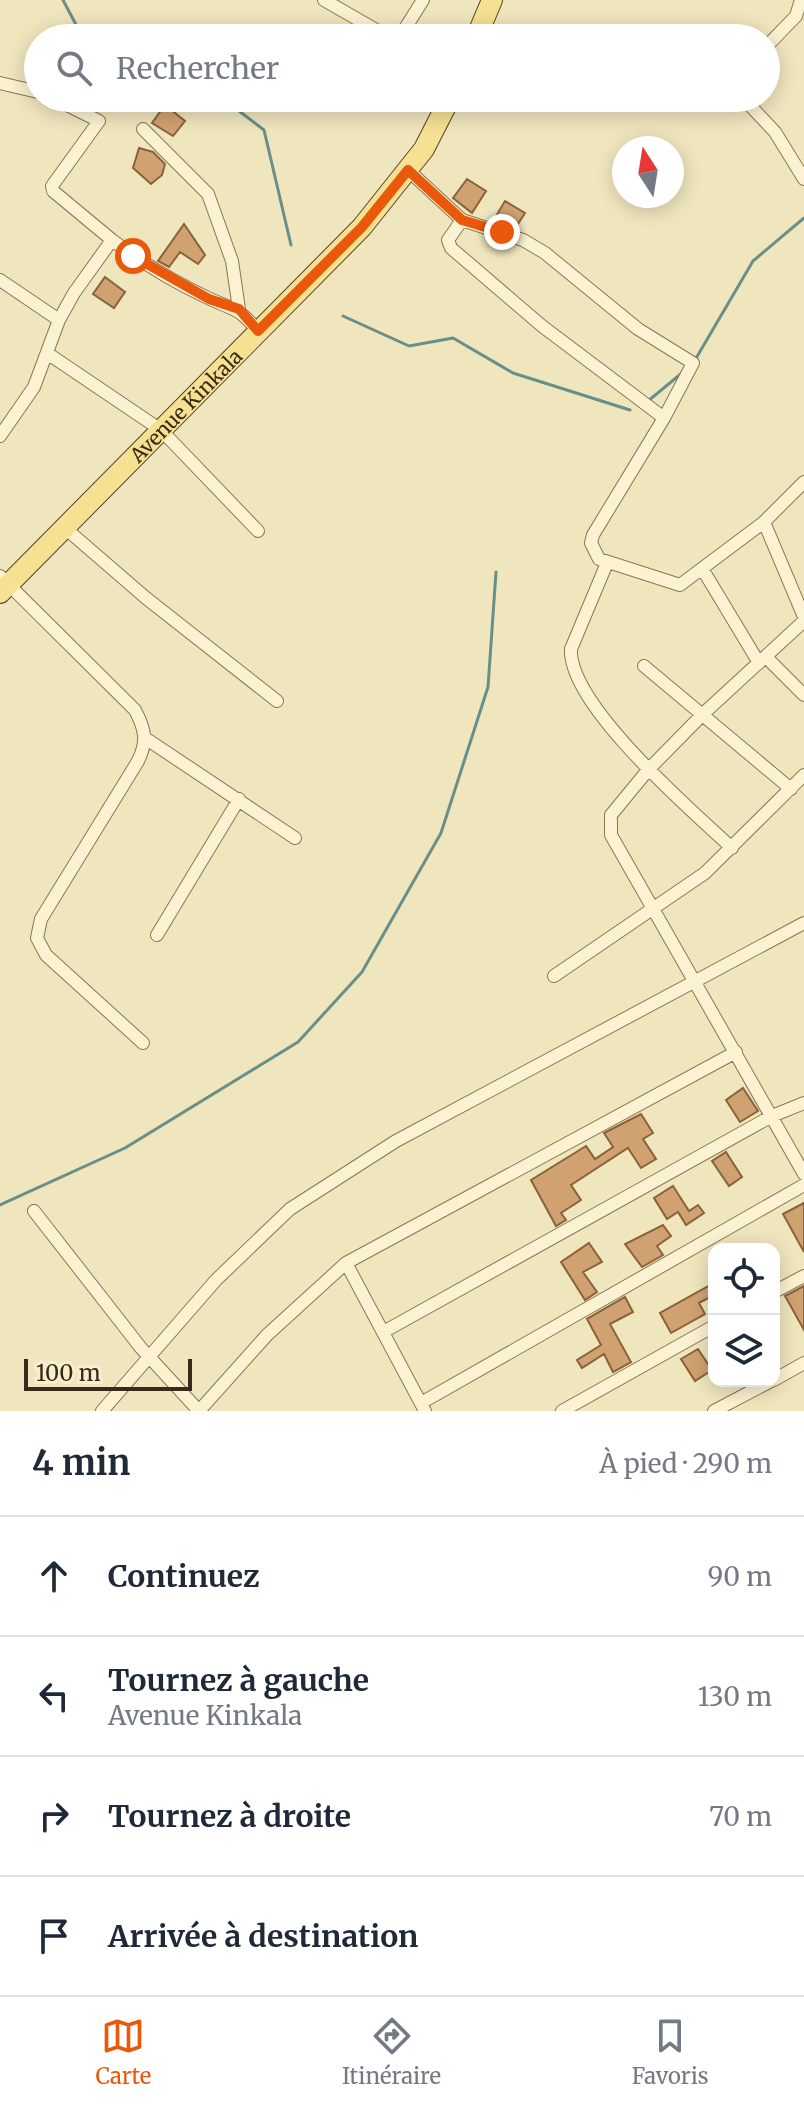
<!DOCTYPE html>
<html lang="fr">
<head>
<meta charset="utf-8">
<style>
	body { margin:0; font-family:Merriweather,serif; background:#f2f2f3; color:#1f2937 }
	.controls { position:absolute; right:24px; bottom:24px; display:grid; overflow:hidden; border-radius:16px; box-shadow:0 4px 20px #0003 }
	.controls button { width:72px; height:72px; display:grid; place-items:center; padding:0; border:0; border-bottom:2px solid #e0e1e3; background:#fff; color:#1f2937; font:40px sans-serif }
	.compass { position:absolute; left:612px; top:136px; width:72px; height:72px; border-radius:50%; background:#fff; box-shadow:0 4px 20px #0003; rotate:348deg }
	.scale { position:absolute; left:24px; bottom:20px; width:168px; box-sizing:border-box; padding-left:8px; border:4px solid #372c1b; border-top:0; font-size:22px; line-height:28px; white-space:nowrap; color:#372c1b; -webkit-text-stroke:6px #f7efcd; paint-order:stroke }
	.stop { position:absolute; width:24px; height:24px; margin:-18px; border:6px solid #ea580c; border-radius:50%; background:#fff }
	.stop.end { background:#ea580c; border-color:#fff; box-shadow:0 2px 8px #0008 }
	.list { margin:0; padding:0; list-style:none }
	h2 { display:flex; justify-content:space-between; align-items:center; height:104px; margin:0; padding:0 32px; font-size:34px }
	h2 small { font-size:26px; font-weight:400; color:#747a83 }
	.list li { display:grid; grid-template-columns:52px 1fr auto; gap:24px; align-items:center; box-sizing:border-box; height:120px; padding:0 32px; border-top:2px solid #e0e1e3 }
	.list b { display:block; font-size:30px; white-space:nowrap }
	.list p { margin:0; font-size:26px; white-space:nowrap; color:#747a83 }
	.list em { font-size:26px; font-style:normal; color:#747a83 }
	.icon { flex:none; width:44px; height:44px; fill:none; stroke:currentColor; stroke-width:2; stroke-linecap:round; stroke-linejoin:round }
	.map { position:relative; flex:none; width:804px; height:1411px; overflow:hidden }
	.search { position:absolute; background:#fff; box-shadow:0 4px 20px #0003; left:24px; right:24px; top:24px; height:88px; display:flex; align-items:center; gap:20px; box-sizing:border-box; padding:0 28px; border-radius:44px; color:#747a83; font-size:30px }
	.sheet { height:584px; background:#fff }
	nav { display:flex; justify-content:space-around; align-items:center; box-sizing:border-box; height:112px; border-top:2px solid #e0e1e3; background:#fff; font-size:22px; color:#747a83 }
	nav a { display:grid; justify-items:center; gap:4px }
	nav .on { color:#ea580c }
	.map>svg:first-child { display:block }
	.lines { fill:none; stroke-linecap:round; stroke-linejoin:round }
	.stream { stroke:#688f89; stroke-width:3 }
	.building { fill:#d0a271; stroke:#89623a; stroke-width:2 }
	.street-casing { stroke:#897656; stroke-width:14 }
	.primary-casing { stroke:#56432b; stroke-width:22 }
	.street { stroke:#faf2d1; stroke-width:12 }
	.primary { stroke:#f6e192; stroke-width:20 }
	.route { stroke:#ea580c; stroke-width:10 }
	.labels { text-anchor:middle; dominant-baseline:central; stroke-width:8; stroke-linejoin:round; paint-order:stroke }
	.street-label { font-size:20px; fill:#372c1b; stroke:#f7efcd }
</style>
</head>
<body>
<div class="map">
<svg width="804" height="1411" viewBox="0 0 804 1411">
	<rect width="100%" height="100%" fill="#f0e6be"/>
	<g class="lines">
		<!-- stream -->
		<path class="stream" d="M63,0L83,38
			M222,98L264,130L291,245
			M343,316L409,346L453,338L513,373L630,410
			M695,360L753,261L804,218
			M648,401L682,373
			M0,1205L125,1148L298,1042L362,972L441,833L488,687L496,572"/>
	</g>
	<!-- building -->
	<path class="building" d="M165,105L185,121L173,136L152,123Z
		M139,148L153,152L165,164L162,175L151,184L133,168Z
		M467,179L486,191L472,213L453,198Z
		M505,201L525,213L516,227L496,216Z
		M184,224L205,255L198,264L180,252L169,267L158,261Z
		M105,277L125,292L114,308L93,294Z
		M743,1088L758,1111L740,1122L726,1100Z
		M641,1114L653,1133L643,1139L656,1159L641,1168L628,1148L571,1185L581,1200L561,1213L566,1220L556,1226L531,1180L586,1146L595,1159L613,1147L604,1133Z
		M726,1152L742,1177L729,1186L712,1161Z
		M673,1186L689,1211L698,1205L704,1213L686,1225L678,1212L667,1219L654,1198Z
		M804,1203V1252L783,1214Z
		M663,1225L671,1236L657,1246L663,1255L642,1267L625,1244Z
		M589,1243L602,1262L583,1272L597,1292L585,1300L561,1262Z
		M714,1283V1295L699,1303L705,1314L671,1333L660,1313Z
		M804,1286V1330L785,1296Z
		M625,1297L633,1312L610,1324L631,1362L613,1372L604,1354L582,1368L577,1360L601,1345L587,1319Z
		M698,1349L712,1370L695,1381L681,1359Z"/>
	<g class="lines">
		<defs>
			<path id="street" d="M324,0L390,38
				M399,38L423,0
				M766,47L796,16L801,0
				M0,83L38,92
				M53,98L99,121L52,186L53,191L112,240
				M743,98L775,132L804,179
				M143,129L208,194L232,261L239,309
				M408,170L462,220L448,240L451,248L542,326L664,418
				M462,220L523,240L545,253L638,329L693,363L664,418L593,535L591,543L599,559L680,585L764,522L804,482
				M0,280L59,320L74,293L112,240C141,262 174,282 208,298C235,311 237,306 258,331
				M47,353L161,430L258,531
				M0,436L34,387L59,320
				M764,522L804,617
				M65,528L146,598L277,701
				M607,563L571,649C568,704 691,810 732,848
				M703,570L759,663
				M0,576L135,710C145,729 148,741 138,761L41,919L37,938L46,955L143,1043
				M804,621L703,714L648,770L611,815V835L804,1174
				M766,657L804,695
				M644,666L791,789
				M145,738L295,838
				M157,935L239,799
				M554,976L705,873L804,775
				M34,1211L141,1348L199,1411
				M346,1263L425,1411
				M774,1292L804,1276
				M385,1331L772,1116L804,1103
				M774,1380L804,1363
				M421,1403L804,1185
				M102,1411L216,1280L290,1209L396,1141L804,923
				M199,1411L267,1335L346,1263L736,1052
				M562,1411L714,1326
				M714,1411L771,1381"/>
			<g id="primary">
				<path d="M476,38L492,0"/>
				<path id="s1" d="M0,593L362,227L424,149L450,98"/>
			</g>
		</defs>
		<!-- street casing -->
		<use href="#street" class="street-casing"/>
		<!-- primary casing -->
		<use href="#primary" class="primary-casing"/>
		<!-- street -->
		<use href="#street" class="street"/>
		<!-- primary -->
		<use href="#primary" class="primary"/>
	</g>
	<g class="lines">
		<!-- route -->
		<path class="route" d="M133,256L209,299L239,309L258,331L362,227L408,170L462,220L502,232"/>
	</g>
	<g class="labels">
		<!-- street labels -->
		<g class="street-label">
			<text stroke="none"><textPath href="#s1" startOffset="264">Avenue Kinkala</textPath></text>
		</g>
	</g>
</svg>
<div class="controls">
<button><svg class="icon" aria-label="locate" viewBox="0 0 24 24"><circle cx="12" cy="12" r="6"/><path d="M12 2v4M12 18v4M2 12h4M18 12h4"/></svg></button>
<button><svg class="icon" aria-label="layers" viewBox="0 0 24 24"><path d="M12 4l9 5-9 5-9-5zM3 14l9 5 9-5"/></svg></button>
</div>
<svg class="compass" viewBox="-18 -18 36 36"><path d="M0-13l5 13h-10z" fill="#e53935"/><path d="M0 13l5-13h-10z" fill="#747a83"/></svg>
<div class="scale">100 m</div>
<div class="stop" style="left:133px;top:256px"></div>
<div class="stop end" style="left:502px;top:232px"></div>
<div class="search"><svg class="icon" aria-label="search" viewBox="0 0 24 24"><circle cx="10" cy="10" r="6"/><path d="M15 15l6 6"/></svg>Rechercher</div>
</div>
<section class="sheet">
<h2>4 min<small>À pied · 290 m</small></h2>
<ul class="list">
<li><svg class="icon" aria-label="ahead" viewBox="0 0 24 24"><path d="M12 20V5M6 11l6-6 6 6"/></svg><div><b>Continuez</b></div><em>90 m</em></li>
<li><svg class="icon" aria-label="left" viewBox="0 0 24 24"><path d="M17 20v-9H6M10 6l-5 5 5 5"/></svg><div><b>Tournez à gauche</b><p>Avenue Kinkala</p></div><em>130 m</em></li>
<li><svg class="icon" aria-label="right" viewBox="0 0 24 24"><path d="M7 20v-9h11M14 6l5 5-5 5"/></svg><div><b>Tournez à droite</b></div><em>70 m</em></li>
<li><svg class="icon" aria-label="arrive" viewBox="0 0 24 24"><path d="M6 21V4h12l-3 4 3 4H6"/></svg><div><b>Arrivée à destination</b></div></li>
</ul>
</section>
<nav>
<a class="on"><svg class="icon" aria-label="map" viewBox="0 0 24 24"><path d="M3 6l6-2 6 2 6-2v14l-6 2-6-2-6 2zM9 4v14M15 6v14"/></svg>Carte</a>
<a><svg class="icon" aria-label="directions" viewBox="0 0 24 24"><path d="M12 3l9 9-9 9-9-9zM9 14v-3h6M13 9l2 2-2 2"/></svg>Itinéraire</a>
<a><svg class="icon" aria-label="saved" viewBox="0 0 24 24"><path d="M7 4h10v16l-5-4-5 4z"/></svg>Favoris</a>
</nav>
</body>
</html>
